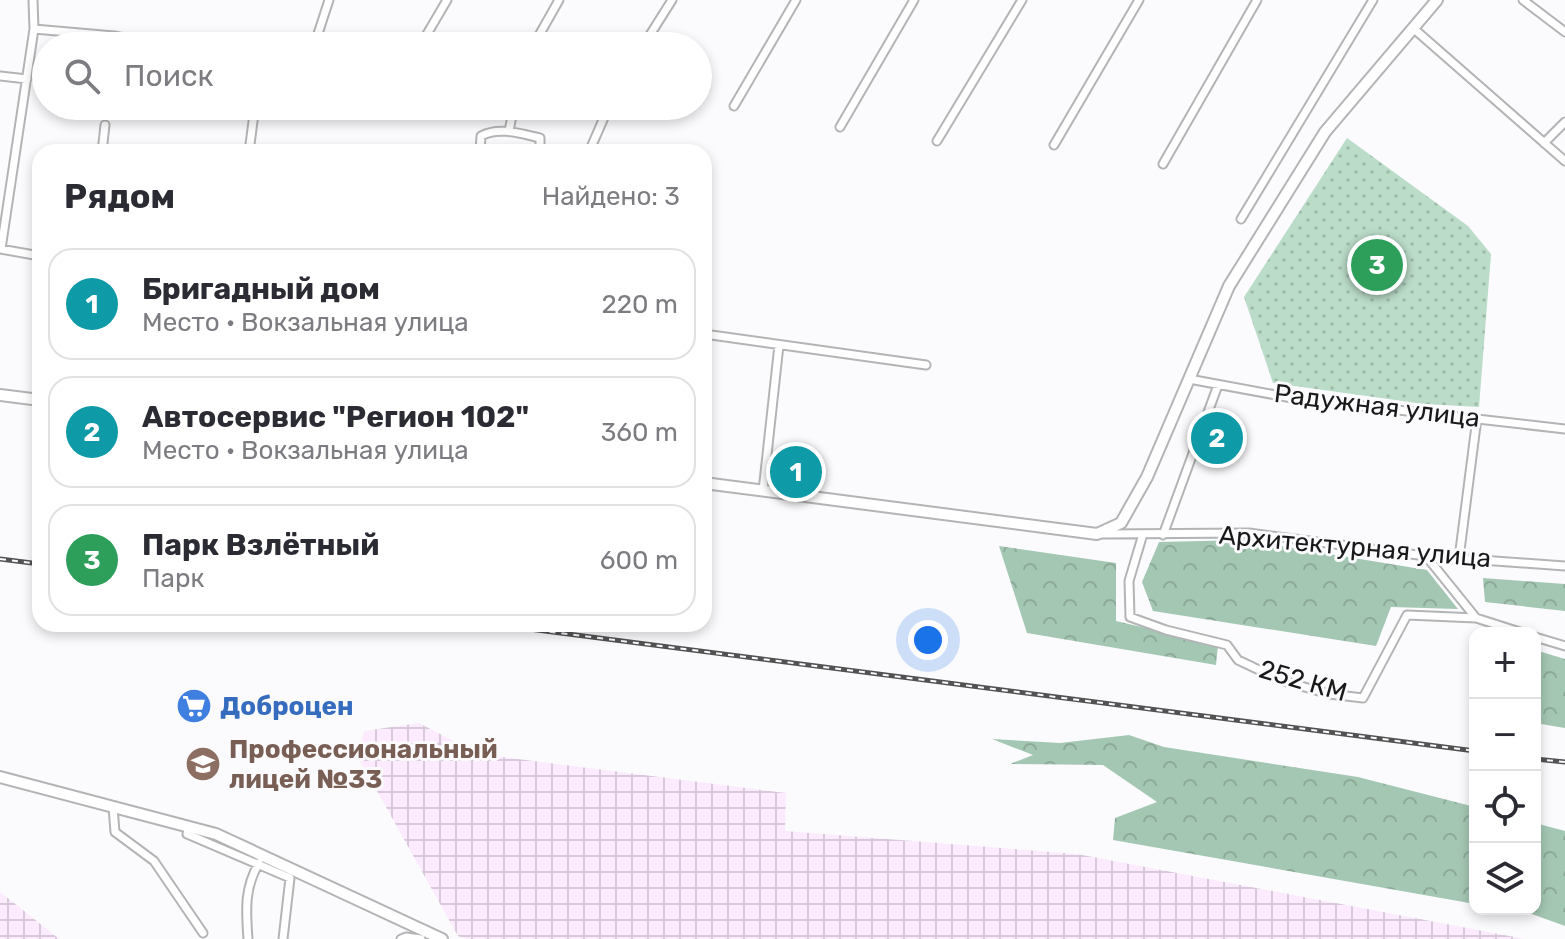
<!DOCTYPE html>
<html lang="ru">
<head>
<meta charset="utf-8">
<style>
	body { margin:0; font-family:Rubik,sans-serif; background:#f2f2f3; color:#2b2b33 }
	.controls { position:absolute; right:24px; bottom:24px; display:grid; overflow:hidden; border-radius:16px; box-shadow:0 4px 12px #0003 }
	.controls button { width:72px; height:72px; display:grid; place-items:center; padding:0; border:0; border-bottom:2px solid #e1e1e2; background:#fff; color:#2b2b33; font:40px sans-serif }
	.you { position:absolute; left:928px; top:640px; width:28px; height:28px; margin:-20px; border:6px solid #fff; border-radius:50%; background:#1a73e8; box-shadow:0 0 0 12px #1a73e833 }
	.badge { display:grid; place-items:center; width:52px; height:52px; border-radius:50%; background:#ea580c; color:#fff; font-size:26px; font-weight:700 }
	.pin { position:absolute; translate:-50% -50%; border:4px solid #fff; box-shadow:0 2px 8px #0006 }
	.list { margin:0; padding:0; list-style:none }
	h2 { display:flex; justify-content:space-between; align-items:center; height:104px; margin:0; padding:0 32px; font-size:34px }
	h2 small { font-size:26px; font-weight:400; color:#7c7c81 }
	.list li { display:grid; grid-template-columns:52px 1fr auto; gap:24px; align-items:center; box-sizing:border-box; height:112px; margin:0 16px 16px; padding:0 16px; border:2px solid #e1e1e2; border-radius:24px }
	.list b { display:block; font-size:30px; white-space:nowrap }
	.list p { margin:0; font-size:26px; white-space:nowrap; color:#7c7c81 }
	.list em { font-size:26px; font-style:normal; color:#7c7c81 }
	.icon { flex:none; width:44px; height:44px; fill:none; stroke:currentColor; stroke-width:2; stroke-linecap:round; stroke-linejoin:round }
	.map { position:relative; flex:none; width:1565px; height:939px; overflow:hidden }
	.search { position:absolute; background:#fff; box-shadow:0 4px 12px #0003; left:32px; top:32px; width:680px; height:88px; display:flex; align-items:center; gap:20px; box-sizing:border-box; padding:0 28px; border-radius:44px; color:#7c7c81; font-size:30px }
	.panel { position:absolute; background:#fff; box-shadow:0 4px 12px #0003; left:32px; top:144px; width:680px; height:488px; border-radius:24px }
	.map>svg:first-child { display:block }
	.industrial { fill:url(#industrial-grid) }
	.forest { fill:url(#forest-crowns) }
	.park { fill:url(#park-dots) }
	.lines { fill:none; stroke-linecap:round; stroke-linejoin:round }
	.street-casing { stroke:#b3b4b5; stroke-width:11 }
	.secondary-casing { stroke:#b3b4b5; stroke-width:14 }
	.street { stroke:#fff; stroke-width:7 }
	.secondary { stroke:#fff; stroke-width:10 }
	.rail-casing { stroke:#525253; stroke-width:5 }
	.rail { stroke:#fbfbfd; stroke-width:2; stroke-dasharray:6; stroke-linecap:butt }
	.labels { text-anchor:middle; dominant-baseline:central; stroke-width:6; stroke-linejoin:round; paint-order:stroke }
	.street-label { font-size:26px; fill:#19191a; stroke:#fbfbfd }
	.shop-label { font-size:26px; font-weight:bold; fill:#366cbe; stroke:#fbfbfd; text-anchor:start }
	.education-label { font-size:26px; font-weight:bold; fill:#785e54; stroke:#fbfbfd; text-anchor:start }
</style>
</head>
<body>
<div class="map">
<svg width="1565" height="939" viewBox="0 0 1565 939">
	<defs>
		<pattern id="industrial-grid" width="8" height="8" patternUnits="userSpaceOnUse" patternTransform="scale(2)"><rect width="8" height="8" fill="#fcebfe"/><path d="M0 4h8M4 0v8" fill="none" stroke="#d7c9d9"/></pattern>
		<pattern id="forest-crowns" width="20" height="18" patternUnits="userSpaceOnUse" patternTransform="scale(2)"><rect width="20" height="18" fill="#a4c7b3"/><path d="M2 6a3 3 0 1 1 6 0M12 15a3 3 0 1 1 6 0" fill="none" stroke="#8daa99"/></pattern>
		<pattern id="park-dots" width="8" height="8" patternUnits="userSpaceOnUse" patternTransform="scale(2)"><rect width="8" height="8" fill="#badcc8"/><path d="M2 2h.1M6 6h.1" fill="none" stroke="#9fbcab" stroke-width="1.8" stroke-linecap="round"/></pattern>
	</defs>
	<rect width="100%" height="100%" fill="#fbfbfd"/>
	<!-- industrial -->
	<path class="industrial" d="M419,723L478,754L786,793L785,831L1077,854L1525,939H466L458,936L358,757L364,731Z
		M0,892L23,910L59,939H0Z"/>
	<!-- forest -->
	<path class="forest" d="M1244,540L1427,570L1458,609L1391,607L1376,646L1153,611L1142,582L1159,542Z
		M999,546L1116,563V621L1218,645L1216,665L1027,633Z
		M1483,578L1565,584V611L1485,602Z
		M1535,650L1565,659V728L1535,723Z
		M1129,735L1164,747L1358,777L1475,807V904L1113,840L1115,818L1157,802L1103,765L1010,764L1033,755L992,739L1060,743Z
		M1535,823L1565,831V926L1529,913L1503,909H1535Z"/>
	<!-- park -->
	<path class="park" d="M1347,138L1468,226L1491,254L1479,407L1424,404L1273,383L1244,297Z"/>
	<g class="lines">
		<defs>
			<path id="street" d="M1523,0L1565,32
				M1413,28L1565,161
				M34,29L114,36L167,46
				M314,46L329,0
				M420,46L447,0
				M533,46L559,0
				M643,46L672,0
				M0,76L27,79
				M734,106L796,0
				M840,127L914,0
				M509,131L514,106
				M937,141L1022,0
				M1544,143L1565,122
				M1054,145L1139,0
				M102,152L105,125
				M249,152L255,106
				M480,152L481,136C499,126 522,134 540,138V152
				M589,152L609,106
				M1163,164L1257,0
				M1241,219L1373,0
				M0,249L40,256
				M1,249L34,29L33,0
				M704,334L926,365
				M1189,379L1292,398L1565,429
				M763,491L779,345
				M1101,534L1249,533L1426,556L1565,566
				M1143,534L1129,581L1130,617L1166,630L1227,645L1238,660L1280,680L1329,694L1363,698L1407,615L1476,618
				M1163,535L1218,385
				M1426,556L1476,618L1523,633
				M1459,558L1477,418
				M1535,637L1565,646
				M113,807L115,832L154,861L203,933
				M189,827L187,834L290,878L283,939
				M248,939C246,911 244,888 259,863
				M401,939L406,937L421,939"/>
			<path id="secondary" d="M0,395L40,400
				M704,483L1097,534L1121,523L1147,477L1229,286L1325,132L1437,0
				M0,777L216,834L442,939"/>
		</defs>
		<!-- street casing -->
		<use href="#street" class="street-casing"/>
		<!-- secondary casing -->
		<use href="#secondary" class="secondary-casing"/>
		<!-- street -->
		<use href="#street" class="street"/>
		<!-- secondary -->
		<use href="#secondary" class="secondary"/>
		<defs>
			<path id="rail" d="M0,559L40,564
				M490,624L1475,751
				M1535,759L1565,762"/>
		</defs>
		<!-- rail casing -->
		<use href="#rail" class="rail-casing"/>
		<!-- rail -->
		<use href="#rail" class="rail"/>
	</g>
	<!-- icons -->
	<defs>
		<symbol id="supermarket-disc" viewBox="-11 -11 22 22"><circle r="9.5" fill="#3f7fe0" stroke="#fbfbfd"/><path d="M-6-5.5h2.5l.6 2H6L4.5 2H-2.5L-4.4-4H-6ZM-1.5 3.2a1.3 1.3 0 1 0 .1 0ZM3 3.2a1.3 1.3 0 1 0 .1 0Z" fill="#fff"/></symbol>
		<symbol id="university-disc" viewBox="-11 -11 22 22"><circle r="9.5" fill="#8d6e63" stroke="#fbfbfd"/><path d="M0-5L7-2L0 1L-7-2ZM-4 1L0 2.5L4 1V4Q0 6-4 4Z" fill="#fff"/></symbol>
	</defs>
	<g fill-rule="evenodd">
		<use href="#supermarket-disc" x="174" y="686" width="40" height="40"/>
		<use href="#university-disc" x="183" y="744" width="40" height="40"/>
	</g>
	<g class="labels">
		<!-- street labels -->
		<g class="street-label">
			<text transform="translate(1377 406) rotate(7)">Радужная улица</text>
			<text transform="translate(1355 547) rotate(5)">Архитектурная улица</text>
			<text transform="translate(1303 681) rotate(16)">252 КМ</text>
		</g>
		<!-- shop labels -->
		<g class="shop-label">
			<text x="220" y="706">Доброцен</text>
		</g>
		<!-- education labels -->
		<g class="education-label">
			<text x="229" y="749">Профессиональный<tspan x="229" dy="30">лицей №33</tspan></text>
		</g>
	</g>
</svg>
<div class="controls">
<button>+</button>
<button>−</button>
<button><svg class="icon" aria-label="locate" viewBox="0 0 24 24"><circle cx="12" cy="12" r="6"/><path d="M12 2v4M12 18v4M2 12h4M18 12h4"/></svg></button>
<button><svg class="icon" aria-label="layers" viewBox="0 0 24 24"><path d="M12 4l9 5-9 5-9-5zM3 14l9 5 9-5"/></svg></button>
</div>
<div class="you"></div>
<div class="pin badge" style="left:796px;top:472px;background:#0f9aa8">1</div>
<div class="pin badge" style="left:1217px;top:438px;background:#0f9aa8">2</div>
<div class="pin badge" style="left:1377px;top:265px;background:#2e9e5b">3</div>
<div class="search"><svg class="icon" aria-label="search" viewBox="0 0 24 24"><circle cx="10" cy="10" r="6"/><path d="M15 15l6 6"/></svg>Поиск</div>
<section class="panel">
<h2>Рядом<small>Найдено: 3</small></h2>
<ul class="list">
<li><span class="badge" style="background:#0f9aa8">1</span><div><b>Бригадный дом</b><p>Место · Вокзальная улица</p></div><em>220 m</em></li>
<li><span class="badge" style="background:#0f9aa8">2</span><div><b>Автосервис &quot;Регион 102&quot;</b><p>Место · Вокзальная улица</p></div><em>360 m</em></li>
<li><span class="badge" style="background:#2e9e5b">3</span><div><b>Парк Взлётный</b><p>Парк</p></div><em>600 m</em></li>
</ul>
</section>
</div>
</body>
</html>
